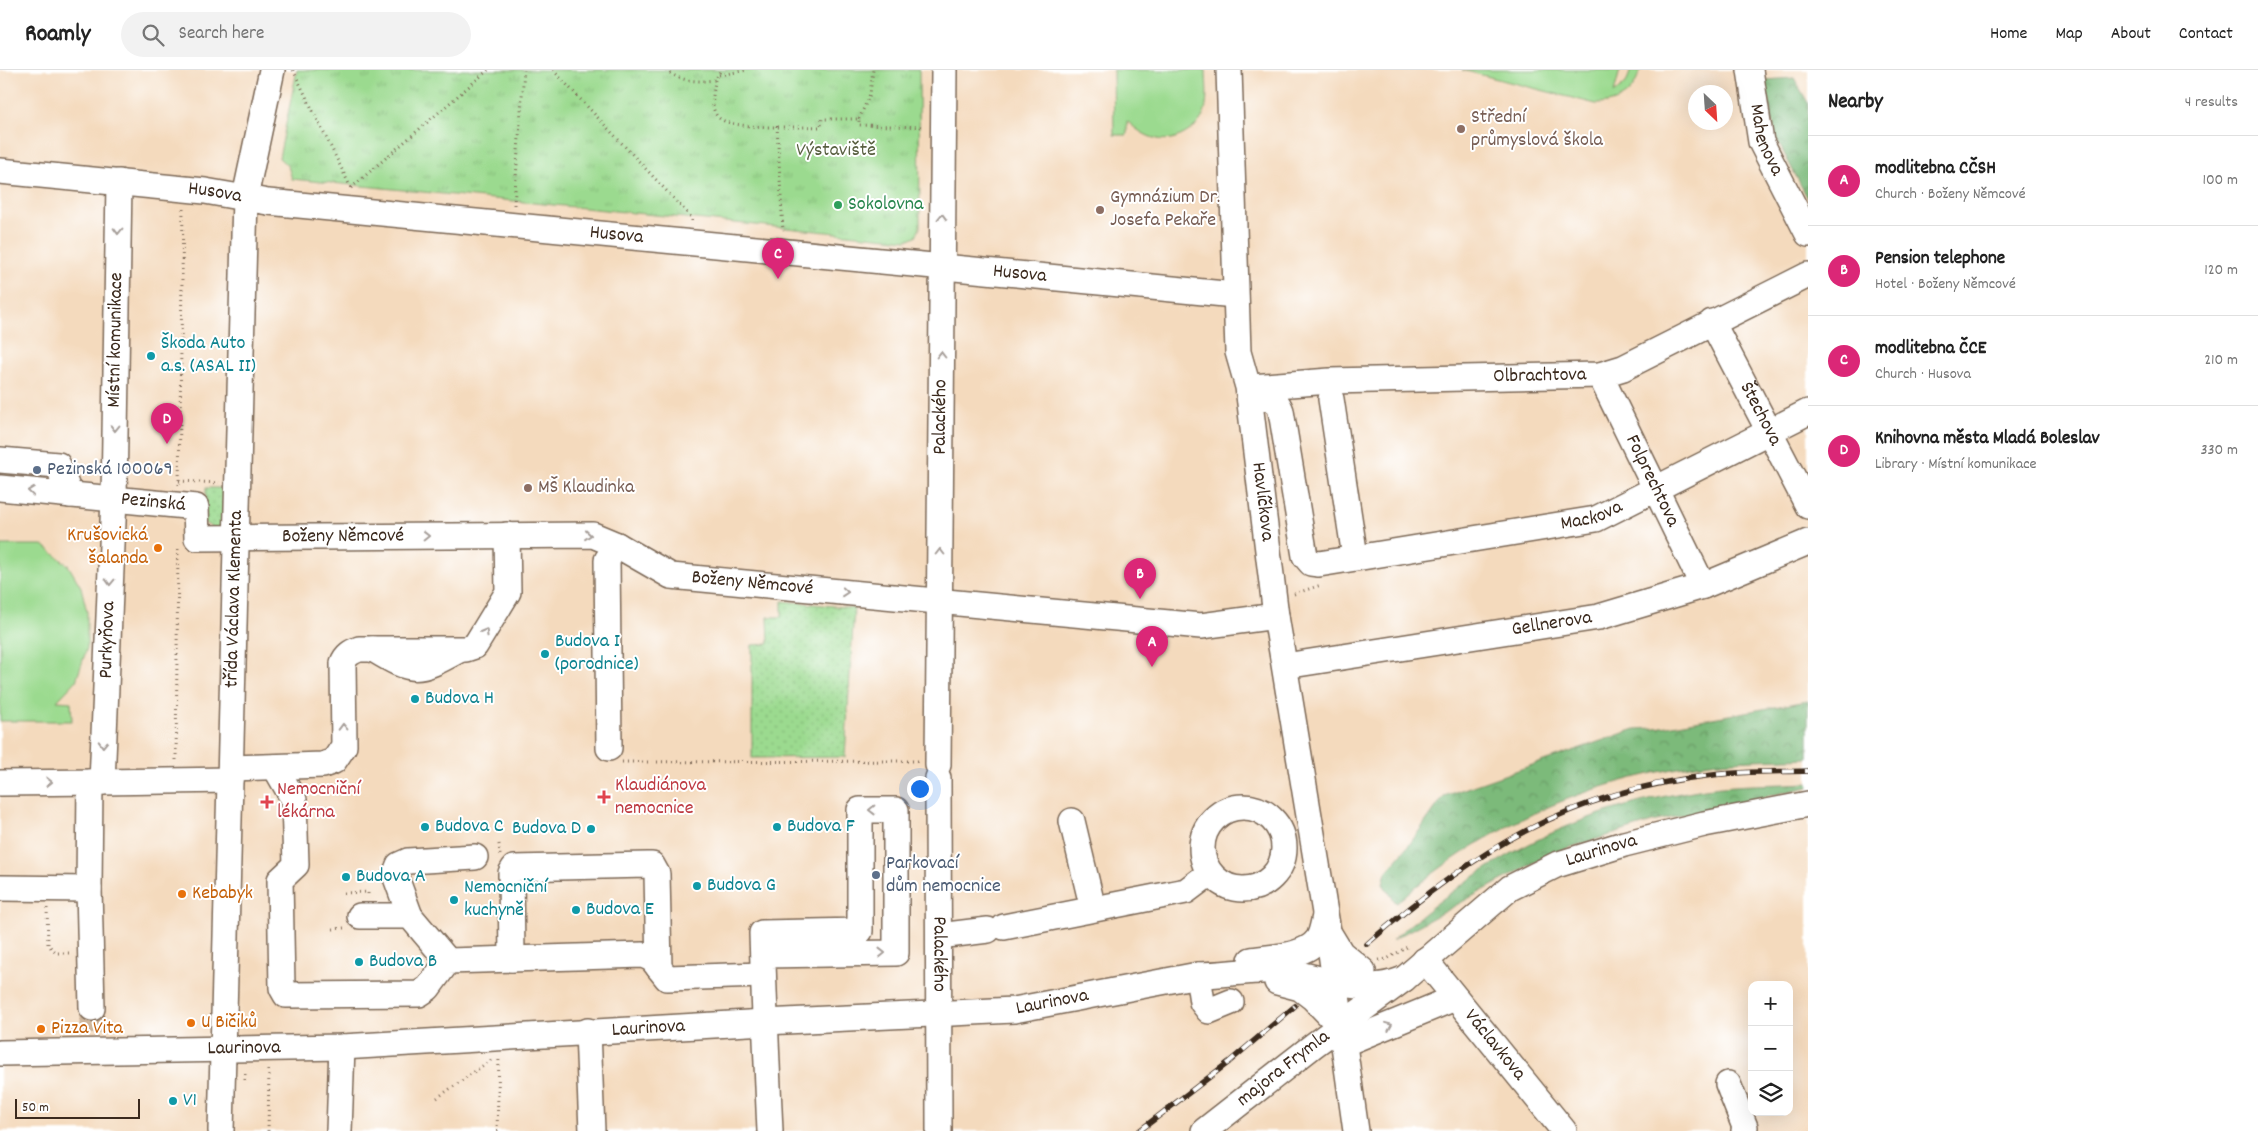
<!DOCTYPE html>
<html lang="en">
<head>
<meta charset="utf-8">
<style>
	body { margin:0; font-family:Dekko,sans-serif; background:#f2f2f2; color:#222 }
	.controls { position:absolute; right:15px; bottom:15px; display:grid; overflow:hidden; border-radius:10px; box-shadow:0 5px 20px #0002 }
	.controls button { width:45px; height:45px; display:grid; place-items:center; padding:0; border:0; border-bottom:1px solid #e0e0e0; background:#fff; color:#222; font:25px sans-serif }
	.compass { position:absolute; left:1688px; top:15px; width:45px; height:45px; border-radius:50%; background:#fff; box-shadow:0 5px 20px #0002; rotate:155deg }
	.scale { position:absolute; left:15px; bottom:12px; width:125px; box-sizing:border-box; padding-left:5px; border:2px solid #3b2a1e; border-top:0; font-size:14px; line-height:18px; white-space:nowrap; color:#3b2a1e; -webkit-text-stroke:4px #fff; paint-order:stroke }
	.you { position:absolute; left:919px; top:718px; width:18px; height:18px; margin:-12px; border:4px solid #fff; border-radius:50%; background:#1a73e8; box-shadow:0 0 0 8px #1a73e833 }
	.badge { display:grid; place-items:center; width:32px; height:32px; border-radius:50%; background:#db2777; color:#fff; font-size:16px; font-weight:700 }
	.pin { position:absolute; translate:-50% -41px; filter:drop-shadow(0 1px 2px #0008) }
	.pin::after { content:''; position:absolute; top:26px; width:18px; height:15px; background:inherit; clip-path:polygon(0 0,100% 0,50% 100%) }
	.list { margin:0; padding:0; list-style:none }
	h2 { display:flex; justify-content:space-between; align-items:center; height:65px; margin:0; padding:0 20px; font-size:21px }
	h2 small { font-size:16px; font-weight:400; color:#767676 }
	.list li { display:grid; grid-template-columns:32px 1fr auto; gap:15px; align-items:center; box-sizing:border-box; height:90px; padding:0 20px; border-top:1px solid #e0e0e0 }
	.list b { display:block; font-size:19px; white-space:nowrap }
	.list p { margin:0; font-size:16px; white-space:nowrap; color:#767676 }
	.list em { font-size:16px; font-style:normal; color:#767676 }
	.icon { flex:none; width:28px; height:28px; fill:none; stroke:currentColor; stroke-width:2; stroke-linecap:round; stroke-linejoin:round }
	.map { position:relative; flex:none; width:1808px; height:1061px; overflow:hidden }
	header { display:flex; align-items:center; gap:30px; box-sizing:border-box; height:70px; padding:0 25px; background:#fff; border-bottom:1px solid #e0e0e0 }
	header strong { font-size:24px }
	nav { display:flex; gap:28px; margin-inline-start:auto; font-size:18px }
	.search { width:350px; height:45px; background:#f2f2f2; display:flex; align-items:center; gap:12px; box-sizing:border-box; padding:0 18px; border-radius:28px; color:#767676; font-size:19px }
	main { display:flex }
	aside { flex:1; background:#fff }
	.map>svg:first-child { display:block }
	.grass { fill:url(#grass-dots); stroke:#6b8256 }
	.forest { fill:url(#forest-crowns); stroke:#5c724c }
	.park { fill:url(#park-tufts); stroke:#6b8256 }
	.pitch { fill:#9bda8f; stroke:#6b8256 }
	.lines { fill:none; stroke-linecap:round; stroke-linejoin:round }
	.minor-tunnel { stroke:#cfb79d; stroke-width:25; stroke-dasharray:25 12; stroke-linecap:butt }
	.minor-casing { stroke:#7c6856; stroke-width:28 }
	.path { stroke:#7c6856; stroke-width:3; stroke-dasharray:1 4; stroke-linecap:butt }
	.minor { stroke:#fff; stroke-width:25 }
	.rail-casing { stroke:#3b2a1e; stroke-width:5.5 }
	.rail { stroke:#fff; stroke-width:4; stroke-dasharray:11; stroke-linecap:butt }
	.oneway { stroke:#a79f9a }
	.education-dot { fill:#8d6e63; stroke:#fff; stroke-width:2 }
	.leisure-dot { fill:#2e9e5b; stroke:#fff; stroke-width:2 }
	.culture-dot { fill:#0f9aa8; stroke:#fff; stroke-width:2 }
	.service-dot { fill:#5c6f8a; stroke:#fff; stroke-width:2 }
	.food-dot { fill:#e8710a; stroke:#fff; stroke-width:2 }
	.health-dot { fill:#e0444e; stroke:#fff; stroke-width:2 }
	.labels { text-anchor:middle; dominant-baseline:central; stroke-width:4; stroke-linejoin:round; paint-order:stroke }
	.education-label { font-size:20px; fill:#785e54; stroke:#fff; text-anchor:start }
	.street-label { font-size:20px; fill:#3b2a1e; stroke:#fff }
	.park-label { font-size:20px; fill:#585f40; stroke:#fff }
	.leisure-label { font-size:20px; fill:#27864d; stroke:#fff; text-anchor:start }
	.culture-label { font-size:20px; fill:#0d838f; stroke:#fff; text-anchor:start }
	.service-label { font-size:20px; fill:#4e5e75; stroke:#fff; text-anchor:start }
	.food-label { font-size:20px; fill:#c56008; stroke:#fff; text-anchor:start }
	.health-label { font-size:20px; fill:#be3a42; stroke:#fff; text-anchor:start }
</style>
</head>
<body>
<header>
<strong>Roamly</strong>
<div class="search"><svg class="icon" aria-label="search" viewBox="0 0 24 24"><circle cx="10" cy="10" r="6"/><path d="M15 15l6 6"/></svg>Search here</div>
<nav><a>Home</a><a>Map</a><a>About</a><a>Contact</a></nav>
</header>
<main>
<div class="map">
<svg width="1808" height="1061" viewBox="0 0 1808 1061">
	<defs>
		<pattern id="grass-dots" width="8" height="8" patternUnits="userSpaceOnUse" patternTransform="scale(1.25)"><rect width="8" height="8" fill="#9bda8f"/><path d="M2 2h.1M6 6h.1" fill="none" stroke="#86bb7b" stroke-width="1.8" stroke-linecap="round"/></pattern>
		<pattern id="forest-crowns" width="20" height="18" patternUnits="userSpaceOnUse" patternTransform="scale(1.25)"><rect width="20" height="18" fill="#7cba7a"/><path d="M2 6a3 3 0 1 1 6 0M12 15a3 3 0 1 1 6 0" fill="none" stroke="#679763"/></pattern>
		<pattern id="park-tufts" width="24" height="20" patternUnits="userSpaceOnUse" patternTransform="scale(1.25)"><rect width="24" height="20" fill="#9bda8f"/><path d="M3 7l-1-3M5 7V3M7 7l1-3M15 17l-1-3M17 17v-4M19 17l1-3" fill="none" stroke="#86bb7b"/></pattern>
	</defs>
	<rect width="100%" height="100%" fill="#fff"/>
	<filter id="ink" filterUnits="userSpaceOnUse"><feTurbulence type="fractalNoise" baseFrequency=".02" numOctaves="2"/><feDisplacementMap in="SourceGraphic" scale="10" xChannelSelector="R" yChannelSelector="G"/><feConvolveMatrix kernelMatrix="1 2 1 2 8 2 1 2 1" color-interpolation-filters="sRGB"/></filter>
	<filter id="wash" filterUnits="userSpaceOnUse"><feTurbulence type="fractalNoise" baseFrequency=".0096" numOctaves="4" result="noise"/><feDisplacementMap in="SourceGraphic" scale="20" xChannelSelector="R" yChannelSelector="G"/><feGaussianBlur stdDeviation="1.12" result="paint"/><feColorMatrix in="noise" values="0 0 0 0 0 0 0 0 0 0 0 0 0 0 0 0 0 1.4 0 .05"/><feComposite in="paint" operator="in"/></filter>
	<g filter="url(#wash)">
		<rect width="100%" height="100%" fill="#f4dabd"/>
		<!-- grass -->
		<path class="grass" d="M206,418H224L223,452L222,457L217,460L205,453Z
			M782,531L854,538L845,687L752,688V575L769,574L768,547H782Z"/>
		<!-- forest -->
		<path class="forest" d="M1794,8L1808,33V129L1776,68L1765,10Z
			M1808,631V688C1773,690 1737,689 1702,694C1584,712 1487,755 1396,833L1383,814L1386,802L1409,775L1444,726L1635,659L1656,658Z
			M1808,713V717L1652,752L1552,783L1392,870C1490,785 1576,739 1705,719C1739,714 1774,715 1808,713Z"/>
		<!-- park -->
		<path class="park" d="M297,0H919L920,158L916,166L907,170L292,109L288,96L279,88Z"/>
		<!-- pitch -->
		<path class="pitch" d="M1113,0H1206C1206,14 1209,29 1204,43C1202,50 1195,57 1189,61C1166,77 1146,69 1127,51V65H1114Z
			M1462,0H1620L1614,23L1626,13L1631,0H1640C1635,23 1619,34 1596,34Z
			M0,475H43L68,495L81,517L87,542V578L76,611L57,631L71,632L72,651H0Z"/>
	</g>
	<g filter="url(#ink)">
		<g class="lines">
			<!-- minor-tunnel -->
			<path class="minor-tunnel" d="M92,938V964"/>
			<defs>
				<g id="minor">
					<path id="s1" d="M1229,0L1238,282L1248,317L1276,546L1328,861L1356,1061"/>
					<path id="s2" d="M1750,0L1761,72L1808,164"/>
					<path id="s3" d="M0,101L205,121L268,132L1235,225"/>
					<path d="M119,112L114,428L102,712L230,710"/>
					<path id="s4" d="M1712,252L1808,436"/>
					<path id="s5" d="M1600,305L1703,516"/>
					<path id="s6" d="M1251,317L1330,311L1600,305L1623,298L1808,205"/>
					<path d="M1331,329L1355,487"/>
					<path id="s7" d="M1250,330C1265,327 1275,324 1281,341L1305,486L1311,493L1319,494L1596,449L1808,342"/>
					<path d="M0,390L58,395L70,425"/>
					<path id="s8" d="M0,418L196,437L197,468L593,465L617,475L671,506L1201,556L1276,546"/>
					<path d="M373,579C414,604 417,603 459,580"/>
					<path id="s9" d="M1285,596L1599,547L1703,516L1808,472"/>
					<path d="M609,678L607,490L617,475"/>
					<path id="s10" d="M938,695L944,0"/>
					<path d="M275,697L294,730L296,795L280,810L282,918L286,925L419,924L428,918L448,891L643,885L652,889L667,908L763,905"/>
					<path d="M231,698L323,695L334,691L344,676L343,593C346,585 351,582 359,579H466L475,576L508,522L507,465"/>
					<path id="s11" d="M938,708L939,1061"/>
					<path d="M90,712L89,819L92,938"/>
					<path d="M0,713L102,712"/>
					<circle cx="1243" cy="778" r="41"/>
					<path d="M1072,751L1093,839"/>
					<path d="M0,818L89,819"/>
					<path d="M360,846H410L448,891"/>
					<path d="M410,846L395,805L399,795L408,791L475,787"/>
					<path d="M1004,857L1186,821L1210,803"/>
					<path d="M1330,865L1341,883L1363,901"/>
					<path d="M939,866L988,860"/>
					<path d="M763,885L896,883V740H860V861L762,863C764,929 767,995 770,1061"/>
					<path d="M512,889L511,803L514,798L648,795H652L657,804L659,898"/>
					<path d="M1251,890C1270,887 1306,887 1318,869C1322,863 1323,854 1325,846"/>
					<path id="s12" d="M1425,890L1564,1061"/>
					<path d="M1198,905L1202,932L1209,941L1231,932"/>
					<path d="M1277,912L1300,918L1313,928L1341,957"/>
					<path d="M588,961L592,1061"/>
					<path d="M1343,974L1455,928"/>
					<path id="s13" d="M0,983L342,977L765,952L1014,940L1198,905C1225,905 1253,899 1279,901C1324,906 1359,927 1404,909"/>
					<path d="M1728,1014L1745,1057L1744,1061"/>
					<path id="s14" d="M221,1061L245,127L272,0"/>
					<path d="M339,1061L342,977"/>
					<path id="s15" d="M1204,1061L1314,975L1404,909L1510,818L1556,795L1624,774L1704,754L1808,734"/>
				</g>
			</defs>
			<!-- minor casing -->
			<use href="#minor" class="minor-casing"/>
			<!-- path -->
			<path class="path" d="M293,0L351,118
				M553,0L692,148V154
				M666,0C680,12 698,12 715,10L721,0
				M719,5L748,0
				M715,10C714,22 709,37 718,47C731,61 800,56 821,57L822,49H859V55L924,57
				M859,49L870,24L873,0
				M777,56L783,161
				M351,118L488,0
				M514,135L524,0
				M179,411L219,413
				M179,415L183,139
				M1294,524L1321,515
				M176,690L178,477
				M622,692L918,691
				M499,774L500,785
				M344,823L368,822V827
				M47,838L48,875L57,883H71
				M333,859L344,858
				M1379,890L1387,889L1407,877
				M245,1010V1003
				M437,1028L491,990
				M268,1061L269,998
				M497,1061L499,987"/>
			<!-- minor -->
			<use href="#minor" class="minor"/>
			<defs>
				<path id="rail" d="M1367,874C1473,781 1570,721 1713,705C1744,701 1776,702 1808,701
					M1139,1061L1229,992L1295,936"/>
			</defs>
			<!-- rail casing -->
			<use href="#rail" class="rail-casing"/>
			<!-- rail -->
			<use href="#rail" class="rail"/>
		</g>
		<!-- one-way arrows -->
		<defs><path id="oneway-chevron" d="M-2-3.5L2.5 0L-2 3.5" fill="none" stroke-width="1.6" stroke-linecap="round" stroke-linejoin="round" transform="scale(1.25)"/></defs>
		<g class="oneway">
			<use href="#oneway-chevron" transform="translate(942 147) rotate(-89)"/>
			<use href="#oneway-chevron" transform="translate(118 161) rotate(91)"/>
			<use href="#oneway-chevron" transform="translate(941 285) rotate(-90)"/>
			<use href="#oneway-chevron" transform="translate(115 358) rotate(91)"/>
			<use href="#oneway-chevron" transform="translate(31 421) rotate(-174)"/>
			<use href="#oneway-chevron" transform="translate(588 465) rotate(5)"/>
			<use href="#oneway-chevron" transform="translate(426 466) rotate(-1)"/>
			<use href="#oneway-chevron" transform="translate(940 482) rotate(-90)"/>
			<use href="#oneway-chevron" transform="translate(110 512) rotate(92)"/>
			<use href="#oneway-chevron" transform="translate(845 522) rotate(5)"/>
			<use href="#oneway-chevron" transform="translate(485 562) rotate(-60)"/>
			<use href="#oneway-chevron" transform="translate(343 657) rotate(-91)"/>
			<use href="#oneway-chevron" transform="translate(103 674) rotate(92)"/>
			<use href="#oneway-chevron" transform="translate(49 712)"/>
			<use href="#oneway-chevron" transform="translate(872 740) rotate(179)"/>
			<use href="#oneway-chevron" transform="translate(882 883) rotate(-1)"/>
			<use href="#oneway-chevron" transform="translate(1389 956) rotate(-22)"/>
		</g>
	</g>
	<!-- markers -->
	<g class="education-dot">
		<circle cx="1461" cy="59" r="5"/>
		<circle cx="1100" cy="140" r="5"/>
		<circle cx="528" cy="418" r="5"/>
	</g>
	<circle class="leisure-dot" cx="838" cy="135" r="5"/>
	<g class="culture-dot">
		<circle cx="151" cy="286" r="5"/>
		<circle cx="545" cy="584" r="5"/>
		<circle cx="415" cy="629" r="5"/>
		<circle cx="425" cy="757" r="5"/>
		<circle cx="777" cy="757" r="5"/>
		<circle cx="591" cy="759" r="5"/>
		<circle cx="346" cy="807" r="5"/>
		<circle cx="697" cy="816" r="5"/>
		<circle cx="454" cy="830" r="5"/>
		<circle cx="576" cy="840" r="5"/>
		<circle cx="359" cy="892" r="5"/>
		<circle cx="173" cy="1031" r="5"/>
	</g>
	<g class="service-dot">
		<circle cx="37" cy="400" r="5"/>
		<circle cx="876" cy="805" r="5"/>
	</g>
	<g class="food-dot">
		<circle cx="158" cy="478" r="5"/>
		<circle cx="182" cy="824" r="5"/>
		<circle cx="191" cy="953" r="5"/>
		<circle cx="41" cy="959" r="5"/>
	</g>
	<g class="health-dot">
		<path d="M601.5 719.5h5v5h5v5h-5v5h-5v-5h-5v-5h5z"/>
		<path d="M264.5 724.5h5v5h5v5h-5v5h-5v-5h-5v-5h5z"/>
	</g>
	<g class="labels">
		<!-- education labels -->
		<g class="education-label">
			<text x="1471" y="48">Střední<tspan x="1471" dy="23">průmyslová škola</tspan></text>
			<text x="1110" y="128">Gymnázium Dr.<tspan x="1110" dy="23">Josefa Pekaře</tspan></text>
			<text x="538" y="418">MŠ Klaudinka</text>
		</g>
		<!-- street labels -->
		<g class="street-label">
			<text stroke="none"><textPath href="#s2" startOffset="72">Mahenova</textPath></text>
			<text stroke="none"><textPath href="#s3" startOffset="216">Husova</textPath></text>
			<text stroke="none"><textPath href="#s3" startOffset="620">Husova</textPath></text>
			<text stroke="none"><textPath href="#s3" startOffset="1025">Husova</textPath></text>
			<text transform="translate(116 270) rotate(-89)">Místní komunikace</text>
			<text stroke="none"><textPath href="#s6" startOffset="289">Olbrachtova</textPath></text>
			<text stroke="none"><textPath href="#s4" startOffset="104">Štechova</textPath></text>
			<text stroke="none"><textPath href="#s10" startOffset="348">Palackého</textPath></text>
			<text stroke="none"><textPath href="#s5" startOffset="118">Folprechtova</textPath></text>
			<text stroke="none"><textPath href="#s1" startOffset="434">Havlíčkova</textPath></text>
			<text stroke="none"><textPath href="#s8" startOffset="154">Pezinská</textPath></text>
			<text stroke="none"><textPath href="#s7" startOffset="479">Mackova</textPath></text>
			<text stroke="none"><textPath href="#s8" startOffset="374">Boženy Němcové</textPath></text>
			<text stroke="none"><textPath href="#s8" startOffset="794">Boženy Němcové</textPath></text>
			<text stroke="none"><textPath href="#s14" startOffset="532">třída Václava Klementa</textPath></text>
			<text stroke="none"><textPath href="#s9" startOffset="270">Gellnerova</textPath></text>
			<text transform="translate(108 570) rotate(-88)">Purkyňova</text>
			<text stroke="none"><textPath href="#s15" startOffset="490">Laurinova</textPath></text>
			<text stroke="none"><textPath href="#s11" startOffset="176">Palackého</textPath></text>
			<text stroke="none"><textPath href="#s13" startOffset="1054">Laurinova</textPath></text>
			<text stroke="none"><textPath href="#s13" startOffset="649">Laurinova</textPath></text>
			<text stroke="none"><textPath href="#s12" startOffset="110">Václavkova</textPath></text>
			<text stroke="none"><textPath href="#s13" startOffset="244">Laurinova</textPath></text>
			<text stroke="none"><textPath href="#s15" startOffset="101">majora Frymla</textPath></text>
		</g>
		<!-- park labels -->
		<g class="park-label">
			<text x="836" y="81">Výstaviště</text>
		</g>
		<!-- leisure labels -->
		<g class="leisure-label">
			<text x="848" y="135">Sokolovna</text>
		</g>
		<!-- culture labels -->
		<g class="culture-label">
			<text x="161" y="274">Škoda Auto<tspan x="161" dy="23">a.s. (ASAL II)</tspan></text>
			<text x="555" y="572">Budova I<tspan x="555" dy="23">(porodnice)</tspan></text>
			<text x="425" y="629">Budova H</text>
			<text x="435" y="757">Budova C</text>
			<text x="787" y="757">Budova F</text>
			<text x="581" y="759" text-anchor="end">Budova D</text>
			<text x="356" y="807">Budova A</text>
			<text x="707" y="816">Budova G</text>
			<text x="464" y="818">Nemocniční<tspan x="464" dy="23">kuchyně</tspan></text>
			<text x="586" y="840">Budova E</text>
			<text x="369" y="892">Budova B</text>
			<text x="183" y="1031">V1</text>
		</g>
		<!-- service labels -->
		<g class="service-label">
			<text x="47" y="400">Pezinská 100069</text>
			<text x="886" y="794">Parkovací<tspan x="886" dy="23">dům nemocnice</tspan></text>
		</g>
		<!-- food labels -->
		<g class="food-label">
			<text x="148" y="466" text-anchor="end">Krušovická<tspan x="148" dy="23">šalanda</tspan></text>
			<text x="192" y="824">Kebabyk</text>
			<text x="201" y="953">U Bičiků</text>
			<text x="51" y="959">Pizza Vita</text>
		</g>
		<!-- health labels -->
		<g class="health-label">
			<text x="615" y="716">Klaudiánova<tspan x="615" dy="23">nemocnice</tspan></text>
			<text x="277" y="720">Nemocniční<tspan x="277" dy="23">lékárna</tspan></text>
		</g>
	</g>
</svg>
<div class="controls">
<button>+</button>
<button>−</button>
<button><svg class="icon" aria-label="layers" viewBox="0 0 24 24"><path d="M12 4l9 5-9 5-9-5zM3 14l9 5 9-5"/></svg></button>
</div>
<svg class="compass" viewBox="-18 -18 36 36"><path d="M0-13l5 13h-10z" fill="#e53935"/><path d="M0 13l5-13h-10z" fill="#767676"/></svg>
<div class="scale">50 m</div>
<div class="you"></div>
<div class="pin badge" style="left:1152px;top:597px">A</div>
<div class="pin badge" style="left:1140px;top:529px">B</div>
<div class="pin badge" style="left:778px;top:209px">C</div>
<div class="pin badge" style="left:167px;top:374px">D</div>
</div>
<aside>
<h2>Nearby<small>4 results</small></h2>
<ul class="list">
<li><span class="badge">A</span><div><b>modlitebna CČSH</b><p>Church · Boženy Němcové</p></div><em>100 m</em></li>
<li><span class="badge">B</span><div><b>Pension telephone</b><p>Hotel · Boženy Němcové</p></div><em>120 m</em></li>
<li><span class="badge">C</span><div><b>modlitebna ČCE</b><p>Church · Husova</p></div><em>210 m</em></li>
<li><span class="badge">D</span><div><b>Knihovna města Mladá Boleslav</b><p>Library · Místní komunikace</p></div><em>330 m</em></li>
</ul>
</aside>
</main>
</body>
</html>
